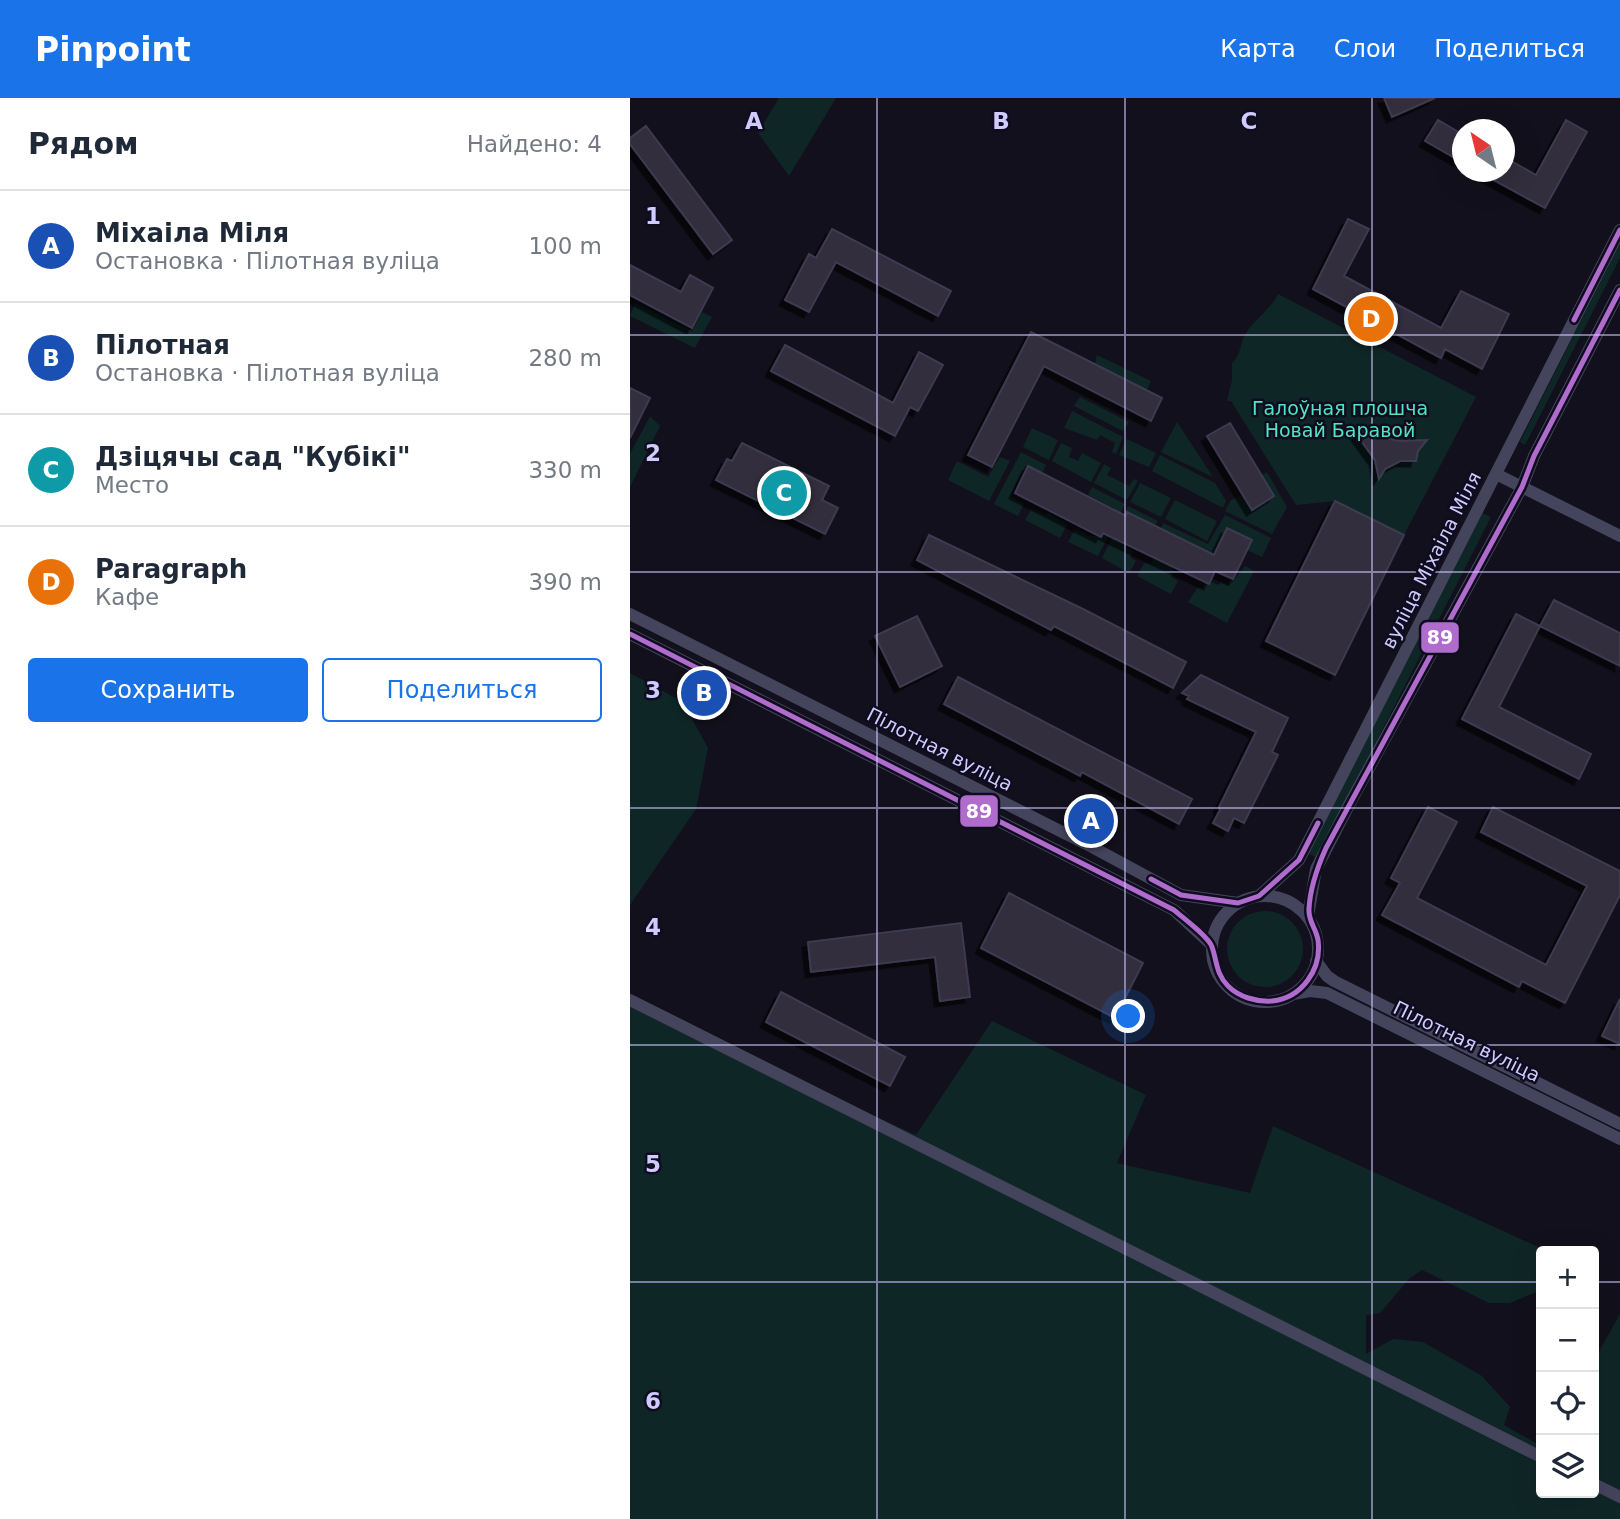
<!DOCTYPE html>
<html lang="ru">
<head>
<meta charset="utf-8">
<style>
	body { margin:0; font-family:"DejaVu Sans",sans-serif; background:#f2f2f3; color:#1f2937 }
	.controls { position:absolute; right:21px; bottom:21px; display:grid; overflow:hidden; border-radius:7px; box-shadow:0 7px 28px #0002 }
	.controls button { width:63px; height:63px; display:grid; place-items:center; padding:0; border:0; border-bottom:2px solid #e0e1e3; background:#fff; color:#1f2937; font:35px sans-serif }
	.compass { position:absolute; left:822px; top:21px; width:63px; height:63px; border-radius:50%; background:#fff; box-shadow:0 7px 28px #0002; rotate:325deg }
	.you { position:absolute; left:499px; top:919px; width:24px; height:24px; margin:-18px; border:5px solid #fff; border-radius:50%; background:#1a73e8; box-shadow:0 0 0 10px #1a73e833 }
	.badge { display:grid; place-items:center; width:46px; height:46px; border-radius:50%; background:#1a73e8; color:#fff; font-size:23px; font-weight:700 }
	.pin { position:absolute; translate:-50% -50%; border:4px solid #fff; box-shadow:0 2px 7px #0006 }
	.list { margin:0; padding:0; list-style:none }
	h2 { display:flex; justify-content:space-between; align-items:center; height:91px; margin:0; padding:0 28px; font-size:30px }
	h2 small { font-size:23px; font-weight:400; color:#747a83 }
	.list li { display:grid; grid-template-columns:46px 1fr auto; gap:21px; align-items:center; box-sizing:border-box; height:112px; padding:0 28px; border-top:2px solid #e0e1e3 }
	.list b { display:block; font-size:26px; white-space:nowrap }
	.list p { margin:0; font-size:23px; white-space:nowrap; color:#747a83 }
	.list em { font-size:23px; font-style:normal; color:#747a83 }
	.actions { display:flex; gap:14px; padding:21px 28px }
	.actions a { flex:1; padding:16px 0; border:2px solid #1a73e8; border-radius:7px; text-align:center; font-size:24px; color:#1a73e8 }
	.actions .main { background:#1a73e8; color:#fff }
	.icon { flex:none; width:38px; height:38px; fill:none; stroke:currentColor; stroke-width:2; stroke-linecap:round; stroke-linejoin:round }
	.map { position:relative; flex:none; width:990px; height:1421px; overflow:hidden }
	header { display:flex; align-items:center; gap:42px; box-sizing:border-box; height:98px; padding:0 35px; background:#1a73e8; color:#fff }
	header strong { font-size:33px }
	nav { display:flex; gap:38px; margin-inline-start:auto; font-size:24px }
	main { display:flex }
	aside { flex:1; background:#fff }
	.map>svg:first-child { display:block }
	.green { fill:#0f2627 }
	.building { fill:#302e3e; stroke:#3e3a50; stroke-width:2; filter:url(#shadow) }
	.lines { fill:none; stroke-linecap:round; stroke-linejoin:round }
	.minor { stroke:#45445d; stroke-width:12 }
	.bus-1-casing { stroke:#0f0c20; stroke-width:10 }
	.bus-1 { stroke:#b06ccc; stroke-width:5 }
	.grid { fill:none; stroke:#d0cbff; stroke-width:2; stroke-opacity:0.55 }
	.labels { text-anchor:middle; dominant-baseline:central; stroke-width:5; stroke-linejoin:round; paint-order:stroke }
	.park-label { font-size:19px; fill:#52e4bf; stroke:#0f0c20 }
	.street-label { font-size:19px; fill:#d0cbff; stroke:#0f0c20 }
	.grid-label { font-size:23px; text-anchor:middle; font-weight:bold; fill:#d0cbff; stroke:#0f0c20; stroke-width:5; stroke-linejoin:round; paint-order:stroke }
	.line-badge { stroke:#0f0c20; stroke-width:2.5 }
	.badge-label { font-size:19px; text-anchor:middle; font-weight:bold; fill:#fff }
</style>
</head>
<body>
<header>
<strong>Pinpoint</strong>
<nav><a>Карта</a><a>Слои</a><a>Поделиться</a></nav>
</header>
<main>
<aside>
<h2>Рядом<small>Найдено: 4</small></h2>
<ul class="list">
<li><span class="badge" style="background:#1a4fb4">A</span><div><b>Міхаіла Міля</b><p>Остановка · Пілотная вуліца</p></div><em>100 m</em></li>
<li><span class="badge" style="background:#1a4fb4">B</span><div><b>Пілотная</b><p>Остановка · Пілотная вуліца</p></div><em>280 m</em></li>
<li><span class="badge" style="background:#0f9aa8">C</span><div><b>Дзіцячы сад &quot;Кубікі&quot;</b><p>Место</p></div><em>330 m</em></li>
<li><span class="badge" style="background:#e8710a">D</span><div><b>Paragraph</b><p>Кафе</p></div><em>390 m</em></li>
</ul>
<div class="actions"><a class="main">Сохранить</a><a>Поделиться</a></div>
</aside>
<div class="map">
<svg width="990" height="1421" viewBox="0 0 990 1421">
	<defs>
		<filter id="shadow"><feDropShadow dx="-5.5" dy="5.5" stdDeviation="0" flood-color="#0009"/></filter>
	</defs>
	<rect width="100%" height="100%" fill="#12101c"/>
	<!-- green -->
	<path class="green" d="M149,0H206L159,78L128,35Z
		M990,145V160L895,347L890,344Z
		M648,196L846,299L774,437L705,403L666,407L601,303H597L602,282V265C612,257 609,245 616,235C625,221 641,211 648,196Z
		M5,205L62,233L72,214L82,219L65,250L0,218Z
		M467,257L521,283L517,292L465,266Z
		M450,299L499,324L493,333L444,308Z
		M442,313L493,339L486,356L482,354L485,345L470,337L467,342L434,330Z
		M20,318L30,328L0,389V356Z
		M547,324L583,379L531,354Z
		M402,330L428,342L419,362L393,349Z
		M497,341L526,355L519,369L489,357Z
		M431,345L442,350L439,359L448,363L452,355L471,365L461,384L422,363Z
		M391,354L416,367L412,375L395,368L380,398L394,406L388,418L364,406Z
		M530,357L585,385L596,403L593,410L522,373Z
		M370,359L380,363L359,403L318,382L327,363L358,379Z
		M474,366L481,370L477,377L499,388L504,381L508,383L497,402L464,385Z
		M637,374L657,409L642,436L595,413L601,402L613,397L644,398L632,377Z
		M510,385L541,400L531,419L500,404Z
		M462,389L495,406L468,458L438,444L445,431L459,438H471L485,411L458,397Z
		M545,402L587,423L577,443L535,421Z
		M498,408L528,423L525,428L497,415L485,441L503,453L500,459L506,463L499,475L472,460Z
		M402,410L416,417L418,415L437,427L430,440L395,422Z
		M851,414L861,419L687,760L677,755Z
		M595,417L641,440L632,459L617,452L584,457L531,430L533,425L578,446Z
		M523,459L545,470L541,479L548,483L541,496L507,478L515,464L522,466Z
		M615,468L624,473L597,525L558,504L568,489L572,490L575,485L579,486L581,484L589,487L591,484L599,488Z
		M0,575L53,604L78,650L66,711L0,807Z
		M597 851a38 38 0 1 1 76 0a38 38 0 1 1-76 0Z
		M0,907L286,1037L362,923L516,997L487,1065L620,1095L643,1028L917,1153H911V1192L880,1205H859L792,1172L780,1180L750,1215L736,1217V1256L763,1241L793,1244L852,1278L880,1309L874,1327L911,1348V1395H964V1262L990,1216V1421H0Z"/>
	<!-- building -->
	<path class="building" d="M754,0H805L762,19Z
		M808,22L832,36V64L795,43Z
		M936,22L957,34L915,110L849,74H874V59L906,77Z
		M16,28L102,142L83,156L0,46V40Z
		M718,121L739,131L714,178L811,230L831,193L879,216L852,271L815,251L811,260L683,191Z
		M202,131L321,193L308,218L206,164L179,214L155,202L179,156L186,160Z
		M0,167L51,194L60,177L83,190L62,230L0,197Z
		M401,234L532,300L521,323L414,268L362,369L338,357Z
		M155,247L263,305L289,254L313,267L288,313L280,309L265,338L141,273Z
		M0,290L20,300L0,340Z
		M600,325L644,398L622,412L577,338Z
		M721,329L737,333L748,331L755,340L770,343L797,342L788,353L786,363H770L755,371L749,381L745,362Z
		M112,345L199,388L192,402L208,410L195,436L86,382L97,361L102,363Z
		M398,368L496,418L497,414L584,457L597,430L622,442L603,481L585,473L579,486L473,435L471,439L385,395Z
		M705,403L774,437L705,577L636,543Z
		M299,437L453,511L556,564L543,590L424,528L421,532L287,462Z
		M924,502L990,535V568L910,528Z
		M886,516L910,528L869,609L961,656L949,681L832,621Z
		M287,518L312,568L270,589L245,538Z
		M571,577L658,620L642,654L648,657L614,725L604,720L598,733L583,725L590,712L589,709L626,634L557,601L559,598L552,595Z
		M328,579L562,701L549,726L452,674L450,678L314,606Z
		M798,709L827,724L787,800L916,867L957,788L851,734L863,709L990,773V797L935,905L892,883L889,889L752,817L770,785L761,780Z
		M379,795L513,865L485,920L351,850Z
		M331,825L340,899L310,903L305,859L181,874L178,844Z
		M151,894L275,959L260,988L136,924Z
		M990,901V946L972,938Z"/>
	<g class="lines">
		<!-- minor -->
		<path class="minor" d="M866,376L990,438
			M0,516L462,749L551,797L608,805
			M0,536L544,812L582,847
			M629,798L669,762L990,132
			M582 851a53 53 0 1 1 106 0a53 53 0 1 1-106 0Z
			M678,818L686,771L720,705L892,389L904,358L990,192
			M686,863L697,878L704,883L990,1026
			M663,896L680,893L697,895L990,1041
			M0,902L911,1359
			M964,1386L990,1399"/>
		<defs>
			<path id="bus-1" d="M944,222L990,132
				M0,536L544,812C553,820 579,839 582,849C587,863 586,876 598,888C609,899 626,904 642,903C672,900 692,871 688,842C686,830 678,823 679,811C680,790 687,770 696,750L892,389L904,358L990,192
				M521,781L551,797L608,805L629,798L669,762L688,725"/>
		</defs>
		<!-- bus-1 casing -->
		<use href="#bus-1" class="bus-1-casing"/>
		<!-- bus-1 -->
		<use href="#bus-1" class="bus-1"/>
	</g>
	<!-- grid -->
	<path class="grid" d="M247,0V1421M495,0V1421M742,0V1421M0,237H990M0,474H990M0,710H990M0,947H990M0,1184H911M964,1184H990"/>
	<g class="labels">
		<!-- park labels -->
		<g class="park-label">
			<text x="710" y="310">Галоўная плошча<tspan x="710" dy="22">Новай Баравой</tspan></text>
		</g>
		<!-- street labels -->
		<g class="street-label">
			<text transform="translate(801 462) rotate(-63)">вуліца Міхаіла Міля</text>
			<text transform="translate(310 651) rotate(27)">Пілотная вуліца</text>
			<text transform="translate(837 943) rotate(26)">Пілотная вуліца</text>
		</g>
	</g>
	<g class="grid-label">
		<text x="124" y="31">A</text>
		<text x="371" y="31">B</text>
		<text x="619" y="31">C</text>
		<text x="23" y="126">1</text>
		<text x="23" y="363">2</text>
		<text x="23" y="600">3</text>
		<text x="23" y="837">4</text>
		<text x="23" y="1074">5</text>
		<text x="23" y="1311">6</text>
	</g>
	<g class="line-badge">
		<rect x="790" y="523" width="40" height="33" rx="7" fill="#b06ccc"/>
		<rect x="329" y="696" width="40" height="34" rx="7" fill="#b06ccc"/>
	</g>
	<g class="badge-label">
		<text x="810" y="546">89</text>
		<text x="349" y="720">89</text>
	</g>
</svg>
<div class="controls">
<button>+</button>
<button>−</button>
<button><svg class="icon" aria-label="locate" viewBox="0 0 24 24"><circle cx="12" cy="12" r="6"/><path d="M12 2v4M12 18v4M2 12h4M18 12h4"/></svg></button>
<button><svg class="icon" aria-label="layers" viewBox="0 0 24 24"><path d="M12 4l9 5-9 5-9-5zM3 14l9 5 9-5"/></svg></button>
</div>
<svg class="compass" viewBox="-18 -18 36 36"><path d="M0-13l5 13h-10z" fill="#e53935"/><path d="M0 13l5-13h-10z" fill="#747a83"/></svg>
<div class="you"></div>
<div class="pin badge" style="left:461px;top:723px;background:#1a4fb4">A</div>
<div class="pin badge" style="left:74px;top:595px;background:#1a4fb4">B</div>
<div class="pin badge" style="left:154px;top:395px;background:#0f9aa8">C</div>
<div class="pin badge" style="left:741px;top:221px;background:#e8710a">D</div>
</div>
</main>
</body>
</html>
